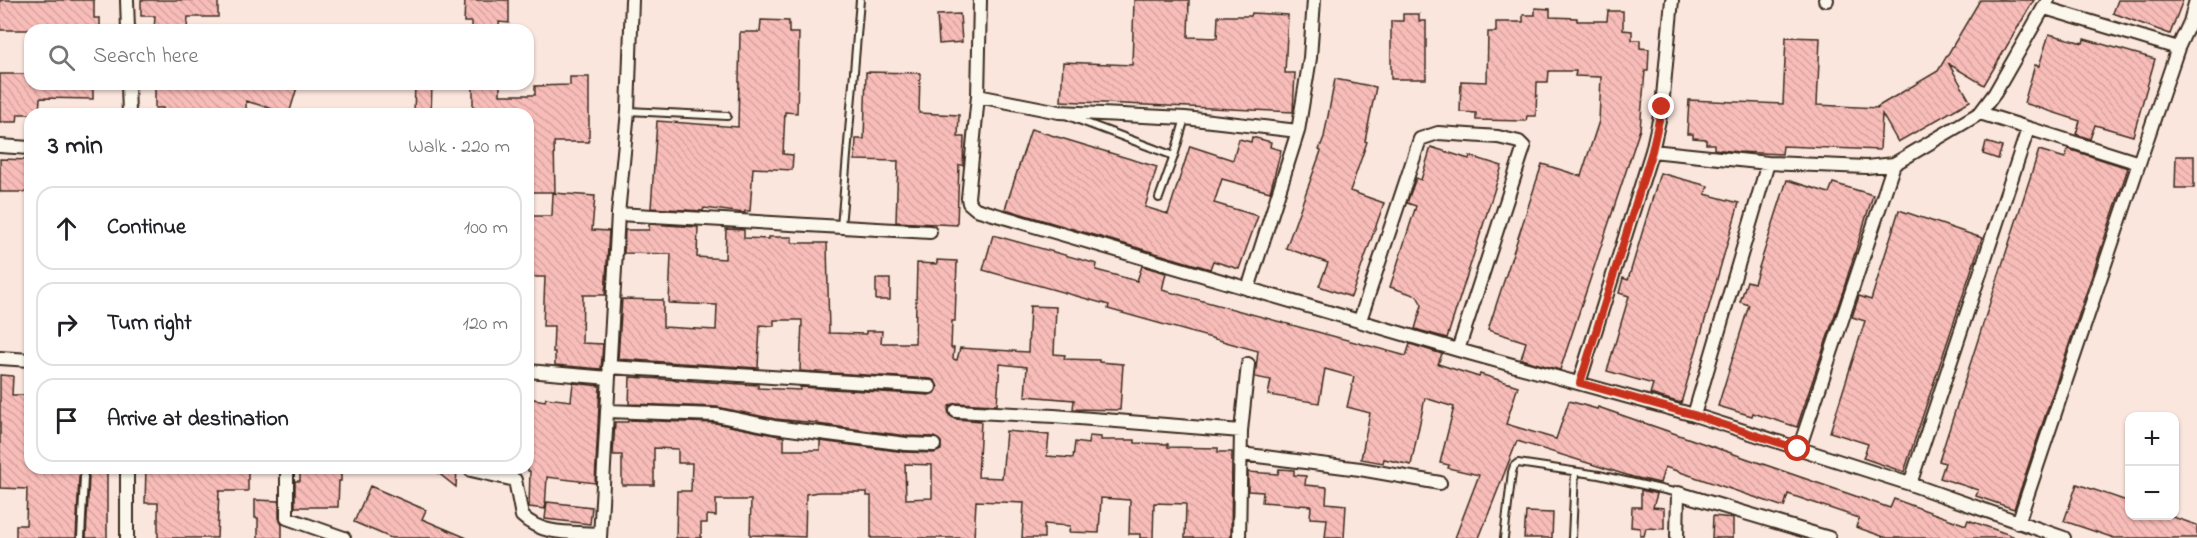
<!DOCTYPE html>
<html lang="en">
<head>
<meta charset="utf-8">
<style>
	body { margin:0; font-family:"Indie Flower",sans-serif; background:#f2f2f2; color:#202124 }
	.controls { position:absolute; right:18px; bottom:18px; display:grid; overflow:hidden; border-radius:12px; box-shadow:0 2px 4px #0004 }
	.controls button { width:54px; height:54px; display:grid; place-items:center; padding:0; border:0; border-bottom:2px solid #e0e0e0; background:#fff; color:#202124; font:30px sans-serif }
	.stop { position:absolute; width:18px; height:18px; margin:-14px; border:4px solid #c8321e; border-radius:50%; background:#fff }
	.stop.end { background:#c8321e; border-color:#fff; box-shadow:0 2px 6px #0008 }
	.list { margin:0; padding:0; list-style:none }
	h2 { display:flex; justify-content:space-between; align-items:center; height:78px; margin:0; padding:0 24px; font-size:26px }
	h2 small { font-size:20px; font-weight:400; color:#757577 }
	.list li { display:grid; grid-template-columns:39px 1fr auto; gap:18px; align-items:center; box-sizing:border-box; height:84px; margin:0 12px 12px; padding:0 12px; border:2px solid #e0e0e0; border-radius:18px }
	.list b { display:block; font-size:22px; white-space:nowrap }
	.list em { font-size:20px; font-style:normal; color:#757577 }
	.icon { flex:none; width:33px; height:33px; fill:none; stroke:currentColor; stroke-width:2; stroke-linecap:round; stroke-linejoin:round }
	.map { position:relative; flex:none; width:2197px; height:538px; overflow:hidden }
	.search { position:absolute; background:#fff; box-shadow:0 2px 4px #0004; left:24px; top:24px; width:510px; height:66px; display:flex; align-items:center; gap:15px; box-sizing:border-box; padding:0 21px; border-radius:18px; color:#757577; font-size:22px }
	.panel { position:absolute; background:#fff; box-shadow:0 2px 4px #0004; left:24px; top:108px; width:510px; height:366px; border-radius:18px }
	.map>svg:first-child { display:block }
	.building { fill:url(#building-back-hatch); stroke:#3b2a1e; stroke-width:1.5; fill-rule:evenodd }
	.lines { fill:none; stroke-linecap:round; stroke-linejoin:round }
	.service-casing { stroke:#3b2a1e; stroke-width:10 }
	.minor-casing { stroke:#3b2a1e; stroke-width:16 }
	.service { stroke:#fbf7ec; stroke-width:6 }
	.minor { stroke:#fbf7ec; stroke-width:12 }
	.route { stroke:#c8321e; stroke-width:8 }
</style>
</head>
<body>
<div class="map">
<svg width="2197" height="538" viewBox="0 0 2197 538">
	<defs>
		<pattern id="building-back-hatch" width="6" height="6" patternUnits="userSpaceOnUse" patternTransform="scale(1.5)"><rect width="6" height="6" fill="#f9bdb9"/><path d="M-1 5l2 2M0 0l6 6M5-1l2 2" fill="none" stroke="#d6a39f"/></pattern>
	</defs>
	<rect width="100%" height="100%" fill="#fae6dd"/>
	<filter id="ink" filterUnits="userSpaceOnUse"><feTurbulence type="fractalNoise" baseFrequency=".0167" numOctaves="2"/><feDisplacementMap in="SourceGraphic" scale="12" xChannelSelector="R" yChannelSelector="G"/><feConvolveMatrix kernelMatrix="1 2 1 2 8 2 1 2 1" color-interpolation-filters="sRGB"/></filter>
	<g filter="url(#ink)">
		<!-- building -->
		<path class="building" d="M0,0H94V18H100V30H0Z
			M141,0H218V17H188L187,30H154L155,16H141Z
			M465,0H509V23L499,22L500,30H472V22H464Z
			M1134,0H1189L1188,37L1217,38L1218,16H1251L1252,13L1288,15L1285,73H1295L1293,112L1061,101L1063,62L1132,65Z
			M1980,0H2034L1984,85L1949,64L1970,101L1898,142L1882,114L1880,150L1783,146L1782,154L1738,152L1714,149V144H1706V139L1693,138V134H1687L1689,100L1783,104L1786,37L1820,38L1817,105L1878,108L1877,107L1938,71Z
			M2118,0H2183L2170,34L2113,13Z
			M1535,8L1550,9V17L1577,18V21H1607L1608,11H1623V30L1632,31V40H1640V48L1649,49L1648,71H1645L1640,129L1560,370L1521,359L1526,342L1488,330L1542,164L1581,176L1599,121L1601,77L1575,76L1576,71H1549L1548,82H1537L1536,116H1527L1526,121L1476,120V113L1460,112L1461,81L1487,82L1488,32H1496V22H1523V15H1535Z
			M960,14L962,42L939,44L937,15Z
			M1403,14H1419V21H1426V79H1391V21H1403Z
			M761,20L789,21V33H799L797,113L785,112L783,154L793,155L792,170L753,168L750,211H745V213L704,208L703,211L651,208L657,121L738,127L740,32H760Z
			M2049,34L2083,43L2084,39L2155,59L2133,136L2095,125L2090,139L2076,134L2080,121L2024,103L2035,65L2039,66Z
			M866,72L920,73L919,113L959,115L958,137H964L963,165H959L957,225L896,222L898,161L855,160L856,139H864Z
			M0,74H30V84H93V99L40,98L39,114H18L17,122H0Z
			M570,77H589V142H554L555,192H528V114H473V84H500V95H535V86L570,85Z
			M1335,79L1376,87L1365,141L1367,142L1350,191L1384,203L1351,297L1319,286L1328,263L1286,248L1321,151L1319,150L1324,137Z
			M155,84H298L289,114L246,101V114H163V108H155Z
			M415,84H432L431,114H414Z
			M1031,129L1157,167L1145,207L1168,214L1190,146L1233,160L1239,139L1251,142L1252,137L1271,142L1270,147L1281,150L1270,192L1222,179L1214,203L1258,216L1239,269L1213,261L1210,269L1005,209Z
			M1986,142L2002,147L1998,159L1983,154Z
			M1431,147L1469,159L1470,156L1502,166L1447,338L1415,329L1422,305L1417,296L1390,287L1416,206L1407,203L1416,178L1421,180Z
			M2068,149L2128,168L2014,509L1976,496L1978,490L1940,478L1945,463L1939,461L2039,150L2065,158Z
			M2176,156H2194V188H2175Z
			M0,159L30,160V192H0Z
			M1660,173L1708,186L1705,194L1739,203L1681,403L1650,394L1653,384L1607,371L1629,296L1619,293L1623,278L1628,280Z
			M1787,180L1829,193L1833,183L1873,195L1843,291L1797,427L1753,413L1752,416L1718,406L1749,305L1740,302L1747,281L1754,283Z
			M553,193L595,196L592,230L609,231L605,295H583L582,343L603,344L601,369L555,365V352H553L554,326H543L545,277H528L531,216H552Z
			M1899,210L1982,238L1904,472L1863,458L1868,444L1830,432L1865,321L1852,317L1859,296L1871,300Z
			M649,224L698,227L697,257L725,259L726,229L744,230V238L769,239V237H792V243H827L829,333L866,334V331H882L881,343H915L917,263L937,264V260L957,261L955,321H952L951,348H954L953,359L957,360L960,348L1028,352L1030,306L1056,307L1054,354L1065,355L1064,359L1099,360V362L1123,364L1120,410L1073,409L1074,400L1025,396L1027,367L1000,364L997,405L956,403L949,406L948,410L949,415L955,419L981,421L978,477L1002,478L1006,431L1049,435L1047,456L1073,458L1075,442L1088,444L1089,436L1101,437V440H1135V443L1168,444V447L1218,448V452H1232L1231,538H1185L1186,504L1154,503L1153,538H1140V534H1129L1130,500L1101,498L1099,533L1069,532L1070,526L1044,524V538H1022L1024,503L976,501L974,538H871V496H867V492H819L806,494L805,537L750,535L751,500H716V516L707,515V523H701V538H676L677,491H691L692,463H678V449L654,448V485H622V455H613L615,422H628V420L715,423L784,437V450H820V441L905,452L934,453L941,450V442L934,437L907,436L817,424V423L775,419L717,407L629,404L630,377L758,385V388L800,390V387L929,395L936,392L938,387L935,381L931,379L800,371L802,320H774V326L760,325L758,368L618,359L622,299L663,300V327L716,330L717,305L669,303L671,254L624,253L625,230H649ZM905,464L932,465V498L906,499Z
			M993,235L1097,264L1096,270L1137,281L1142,266L1166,273L1162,290L1399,354L1406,356L1410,344L1442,354L1438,364L1479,377L1480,374L1518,386L1506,424L1556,439L1569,401L1597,409L1598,407L1890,508L1894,499L1966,525L1968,520L2013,536V538H1887L1856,527L1859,518L1788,494L1784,507L1665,467L1660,483L1633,477L1517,441L1479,538H1455L1479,475L1448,468L1449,465L1440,463L1454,407L1425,398L1411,465L1384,459L1383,463L1361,459L1370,413L1347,407L1354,377L1325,369L1319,403L1268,395L1271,380L1255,377L1258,351L1108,309L1109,305L983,270Z
			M876,279H890V300H876Z
			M0,375L13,376L12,395H30V468H107V538H86L89,477L87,473L84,472L79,477L76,538H16V525H26L27,489L0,488Z
			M573,383L600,386L595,483L547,477L545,509L529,507L530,471H528V398L545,401L546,398L571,401Z
			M146,468L227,470V468H248V491H219L217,538H158V503H145Z
			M300,468H341V481H339L338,507H295V481H300Z
			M432,468H457L456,487Z
			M1279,469L1294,470V475L1306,476L1305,485L1327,487L1326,503L1346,505L1344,538H1325L1327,519L1310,518L1311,506L1262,502L1263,492L1248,491V472L1278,474Z
			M2077,484L2130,502V516H2170L2197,525V538H2114L2064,521Z
			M370,486L426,510L422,519L467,538H391L354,522Z
			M1641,490L1657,494L1653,507L1664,508V529L1646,528L1644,536H1640V528L1631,527L1632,507H1641Z
			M255,500L279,501V518L282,525V538H258V518H255Z
			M547,502L592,507L590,524L545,519Z
			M1526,512L1553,513L1552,538H1524Z
			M1713,516L1733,518V538H1712Z"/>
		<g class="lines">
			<defs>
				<path id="service" d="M628,111L727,116
					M1068,116L1174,156
					M1159,198L1174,156L1185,118
					M841,227L860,0
					M81,538L84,477
					M1504,538L1512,472L1514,466L1518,463L1599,475L1678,493
					M1572,538L1575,472"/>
				<path id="minor" d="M127,0L128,30
					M980,0L978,96L968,198L969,203L976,209L1458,350L1694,415L1910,484L2064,538
					M1825,0H1827
					M2045,8L2178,48
					M128,84L129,114
					M978,96L1059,112L1185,118L1298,131
					M1980,113L2139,163
					M0,146L30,148
					M1652,151L1768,163L1867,167L1894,164L1980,113L1995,93L2048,0
					M618,214L930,232
					M1248,289L1298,131L1310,58L1314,0
					M1360,320L1420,139L1438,133L1498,137L1519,142L1524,147L1458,350
					M0,358L30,360
					M609,367L930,387
					M528,371L609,378
					M1579,383L1652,151L1662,107L1672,0
					M608,411L716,415L774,427L906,444L934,445
					M956,411L1054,416L1241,431
					M1694,415L1768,163
					M1799,449L1894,164
					M1241,454L1360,469L1440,483
					M127,468V538
					M287,468V518L344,538
					M471,470L515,480L522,516C543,536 572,532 599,534
					M1910,484L2028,129
					M2018,523L2139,163L2178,48L2190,22L2196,0
					M600,538L618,214L628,111L632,0
					M1239,538L1241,431L1248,364
					M1677,538L1678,493L1829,538"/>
			</defs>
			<!-- service casing -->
			<use href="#service" class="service-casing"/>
			<!-- minor casing -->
			<use href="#minor" class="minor-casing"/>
			<!-- service -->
			<use href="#service" class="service"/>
			<!-- minor -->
			<use href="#minor" class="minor"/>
		</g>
	</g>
	<g class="lines" filter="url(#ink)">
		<!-- route -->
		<path class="route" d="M1662,107L1652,151L1580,383L1694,415L1798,449"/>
	</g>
</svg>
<div class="controls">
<button>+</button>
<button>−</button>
</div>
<div class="stop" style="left:1798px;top:449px"></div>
<div class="stop end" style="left:1662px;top:107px"></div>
<div class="search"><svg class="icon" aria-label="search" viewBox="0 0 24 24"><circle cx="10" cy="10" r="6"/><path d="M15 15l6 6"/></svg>Search here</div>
<section class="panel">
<h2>3 min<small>Walk · 220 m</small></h2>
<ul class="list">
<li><svg class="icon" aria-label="ahead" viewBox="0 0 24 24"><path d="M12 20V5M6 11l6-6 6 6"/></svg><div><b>Continue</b></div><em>100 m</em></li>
<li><svg class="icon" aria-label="right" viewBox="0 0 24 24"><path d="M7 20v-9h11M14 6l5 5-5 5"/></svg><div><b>Turn right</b></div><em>120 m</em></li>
<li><svg class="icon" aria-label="arrive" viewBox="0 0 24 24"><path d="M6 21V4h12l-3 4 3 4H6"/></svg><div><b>Arrive at destination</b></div></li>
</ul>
</section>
</div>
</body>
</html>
